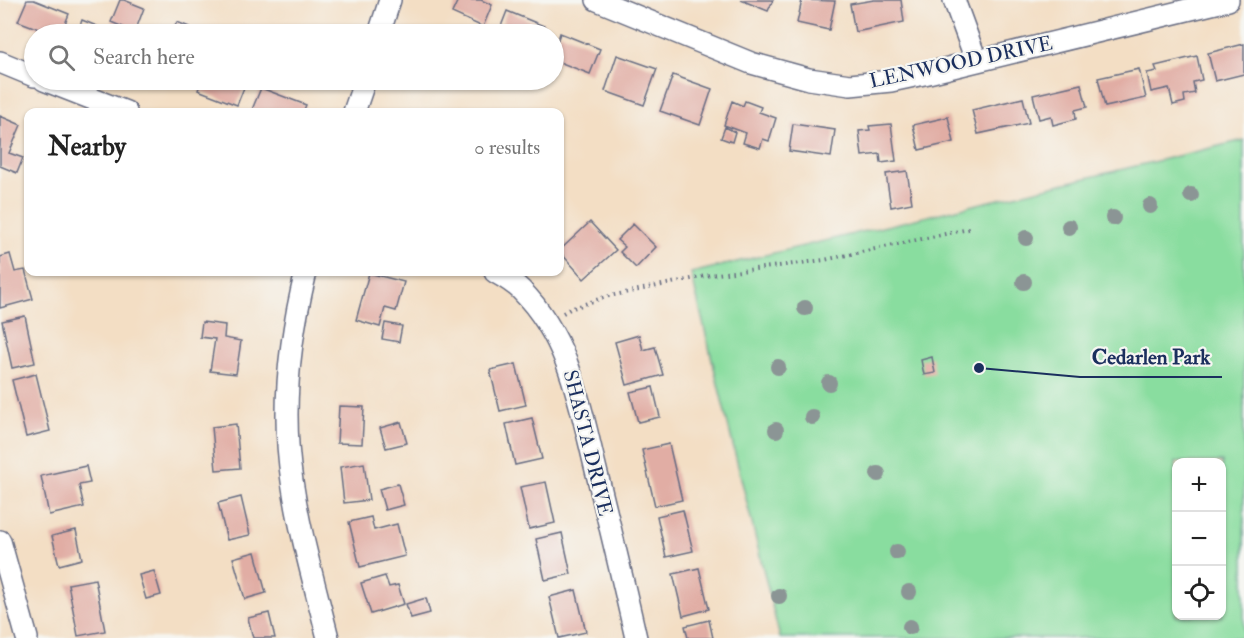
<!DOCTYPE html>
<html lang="en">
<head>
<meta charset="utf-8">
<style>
	body { margin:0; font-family:"IM FELL Double Pica",serif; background:#f6f6f6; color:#222 }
	.controls { position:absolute; right:18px; bottom:18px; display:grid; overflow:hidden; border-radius:12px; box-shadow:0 2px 4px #0004 }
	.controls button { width:54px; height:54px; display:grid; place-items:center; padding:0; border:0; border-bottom:2px solid #e0e0e0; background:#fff; color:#222; font:30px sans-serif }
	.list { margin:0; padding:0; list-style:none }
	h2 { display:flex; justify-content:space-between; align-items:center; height:78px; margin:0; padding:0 24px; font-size:26px }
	h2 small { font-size:20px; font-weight:400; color:#767676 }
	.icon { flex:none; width:33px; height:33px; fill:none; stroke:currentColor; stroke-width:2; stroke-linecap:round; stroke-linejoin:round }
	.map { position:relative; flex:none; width:1244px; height:638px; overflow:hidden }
	.search { position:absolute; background:#fff; box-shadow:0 2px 4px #0004; left:24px; top:24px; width:540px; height:66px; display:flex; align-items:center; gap:15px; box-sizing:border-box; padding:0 21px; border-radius:33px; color:#767676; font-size:22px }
	.panel { position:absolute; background:#fff; box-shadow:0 2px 4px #0004; left:24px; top:108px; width:540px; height:168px; border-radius:12px }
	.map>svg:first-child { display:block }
	.green { fill:#89dd9f; stroke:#52867e; stroke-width:1.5; fill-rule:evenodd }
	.building { fill:#e1ada4 }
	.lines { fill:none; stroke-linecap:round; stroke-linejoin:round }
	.minor-casing { stroke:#676c82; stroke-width:24 }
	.path { stroke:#676c82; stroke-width:4; stroke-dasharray:1.5 4.5; stroke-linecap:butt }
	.minor { stroke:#fff; stroke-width:21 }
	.tree { fill:#8b9595 }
	.labels { text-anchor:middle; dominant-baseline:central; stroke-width:4.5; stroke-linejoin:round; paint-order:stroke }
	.street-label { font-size:20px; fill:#1b2f5e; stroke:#f6f6f2 }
	.leader { fill:none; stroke:#1b2f5e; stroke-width:2 }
	.callout-dot { fill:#1b2f5e; stroke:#f6f6f2; stroke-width:2 }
	.callout-label { font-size:21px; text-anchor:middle; font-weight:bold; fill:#1b2f5e; stroke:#f6f6f2; stroke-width:4.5; stroke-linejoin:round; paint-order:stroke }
</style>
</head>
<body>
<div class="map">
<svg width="1244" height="638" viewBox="0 0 1244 638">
	<rect width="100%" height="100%" fill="#f6f6f2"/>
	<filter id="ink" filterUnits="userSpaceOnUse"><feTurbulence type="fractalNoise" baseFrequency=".0167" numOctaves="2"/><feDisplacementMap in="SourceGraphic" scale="12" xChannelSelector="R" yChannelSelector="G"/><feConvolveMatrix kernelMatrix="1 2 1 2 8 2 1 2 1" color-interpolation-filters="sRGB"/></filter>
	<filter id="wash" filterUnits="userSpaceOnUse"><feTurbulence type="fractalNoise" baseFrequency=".008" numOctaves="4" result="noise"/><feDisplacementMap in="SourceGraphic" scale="24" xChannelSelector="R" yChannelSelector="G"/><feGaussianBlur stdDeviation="1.35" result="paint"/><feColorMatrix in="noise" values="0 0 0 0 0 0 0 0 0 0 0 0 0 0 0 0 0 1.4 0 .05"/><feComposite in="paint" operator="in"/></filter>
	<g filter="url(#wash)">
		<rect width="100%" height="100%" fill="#f3dec4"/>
		<!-- green -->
		<path class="green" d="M1244,140V638H780L691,273ZM1176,462H1222V616H1176Z"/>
		<g id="blocks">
			<!-- building -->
			<path class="building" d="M27,0H34L69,14L61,34H52L18,21Z
				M120,0H124L144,8L135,32L111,22Z
				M458,0H481L492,5L483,27L452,13Z
				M741,0H773L768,11Z
				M802,0L835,1L829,30L797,23Z
				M874,0H901L904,22L855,32L850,4Z
				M507,11L546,27L543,34H498Z
				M82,20L116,34H77Z
				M177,22L206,34H171Z
				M560,33L600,49L590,74L554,60V51Z
				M1244,44V74L1215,81L1208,53Z
				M617,55L657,69L644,105L605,91Z
				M1197,56L1202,80L1193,82L1195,93L1184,95L1185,102L1173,105L1169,88L1151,92L1147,73L1157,71L1155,66Z
				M1139,69L1146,98L1105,107L1098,78Z
				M673,75L712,89L700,125L660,111Z
				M202,80H247L237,105L198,90Z
				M1081,84L1087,107L1075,110L1076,119L1053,125L1051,116L1039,119L1033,95Z
				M261,88L306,105L303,112H251Z
				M1023,98L1029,123L978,134L972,110Z
				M732,101L743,106L745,101L761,107L759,112L776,118L769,141L763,139L760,148L743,143L746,133L724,125Z
				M0,116L21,125L9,153L23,158L17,173L0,166Z
				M948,117L954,142L919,150L913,125Z
				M793,124L835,130L831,157L789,151Z
				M891,124L896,161L881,163L880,154L862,156L859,131L870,130L869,126Z
				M725,127L735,132L732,142L721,138Z
				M907,171L912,203L891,207L886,174Z
				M590,222L616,250L584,279L560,252V250Z
				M633,224L656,247L636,268L620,252L625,247L617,240Z
				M10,254L15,272L25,270L33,299L0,308V257Z
				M369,273L404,282L396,311L385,308L380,327L356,320Z
				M25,316L35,363L12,368L2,321Z
				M202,322L225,325L224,338L241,341L236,374L210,371L215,339L200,337Z
				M385,323L402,326L399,342L382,339Z
				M639,335L643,350L655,347L663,375L627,385L615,342Z
				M932,357L935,373L924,375L921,360Z
				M516,364L526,405L500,411L490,370Z
				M36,374L50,431L26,437L12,380Z
				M653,387L660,417L638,422L630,392Z
				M339,406L364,407L362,444L337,443Z
				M532,418L542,459L515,465L506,424Z
				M401,422L407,443L386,448L380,428Z
				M236,424L240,468L216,470L212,427Z
				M669,444L682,500L655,506L642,450Z
				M364,463L369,500L344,503L340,467Z
				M86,466L90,483L79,485L84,507L49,515L41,476Z
				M546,482L555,523L529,529L520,487Z
				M398,484L404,505L385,510L379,489Z
				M241,497L250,535L227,540L218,503Z
				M683,510L693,551L666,557L657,516Z
				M371,517L374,530L397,524L405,556L360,567L349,522Z
				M76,530L82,559L59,565L52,536Z
				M562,533L571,574L545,580L536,539Z
				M255,552L266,593L245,599L233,558Z
				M699,568L709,609L683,616L673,574Z
				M154,571L161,595L146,599L139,575Z
				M385,576L389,587L398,585L404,604L371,614L361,583Z
				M95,579L105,631L78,636L68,584Z
				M576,590L586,632L559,638L549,597Z
				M426,598L430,613L411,618L406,604Z
				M269,613L275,638H253L248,618Z
				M709,620L713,638H688L685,626Z"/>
		</g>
	</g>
	<g filter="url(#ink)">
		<use href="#blocks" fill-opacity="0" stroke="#676c82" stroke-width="1.5"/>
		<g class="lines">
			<defs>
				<path id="minor" d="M597,0L751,63L809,79L850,85L891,81L924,74L1228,0
					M954,0L976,60
					M379,34L390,0
					M0,62L34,76
					M44,80L126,112
					M354,112L365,80
					M306,272C289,340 281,411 292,481C300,534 315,586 328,638
					M495,272C504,277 514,283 521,290C572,341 581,412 598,478C611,531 624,585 636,638
					M0,541L27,638"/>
			</defs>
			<!-- minor casing -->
			<use href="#minor" class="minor-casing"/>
			<!-- path -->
			<path class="path" d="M563,313L570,309L605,297L710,275L824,260L973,228"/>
			<!-- minor -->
			<use href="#minor" class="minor"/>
		</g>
		<!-- trees -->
		<g class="tree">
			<circle cx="1191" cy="195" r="8"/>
			<circle cx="1150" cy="206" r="8"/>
			<circle cx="1113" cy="218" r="8"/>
			<circle cx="1069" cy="227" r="8"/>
			<circle cx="1026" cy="238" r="8"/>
			<circle cx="1024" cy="282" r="8"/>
			<circle cx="805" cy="308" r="8"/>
			<circle cx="778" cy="367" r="8"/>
			<circle cx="829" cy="383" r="8"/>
			<circle cx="812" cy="417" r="8"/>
			<circle cx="776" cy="430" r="8"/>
			<circle cx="878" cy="474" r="8"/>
			<circle cx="897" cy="552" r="8"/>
			<circle cx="909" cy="592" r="8"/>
			<circle cx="779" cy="596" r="8"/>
			<circle cx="910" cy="627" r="8"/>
		</g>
	</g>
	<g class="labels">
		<!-- street labels -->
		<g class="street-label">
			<text transform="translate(961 62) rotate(-12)">LENWOOD DRIVE</text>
			<text transform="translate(588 443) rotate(76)">SHASTA DRIVE</text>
		</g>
	</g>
	<!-- callouts -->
	<path class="leader" d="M979 368L1080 377H1222"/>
	<circle class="callout-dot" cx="979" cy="368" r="6"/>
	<g class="callout-label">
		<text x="1151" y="364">Cedarlen Park</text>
	</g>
</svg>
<div class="controls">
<button>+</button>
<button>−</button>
<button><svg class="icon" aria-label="locate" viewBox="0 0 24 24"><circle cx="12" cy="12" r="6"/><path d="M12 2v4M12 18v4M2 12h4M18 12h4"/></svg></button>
</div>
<div class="search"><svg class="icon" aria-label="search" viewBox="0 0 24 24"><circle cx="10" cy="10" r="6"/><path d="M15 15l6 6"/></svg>Search here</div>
<section class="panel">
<h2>Nearby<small>0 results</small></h2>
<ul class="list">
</ul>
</section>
</div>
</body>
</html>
